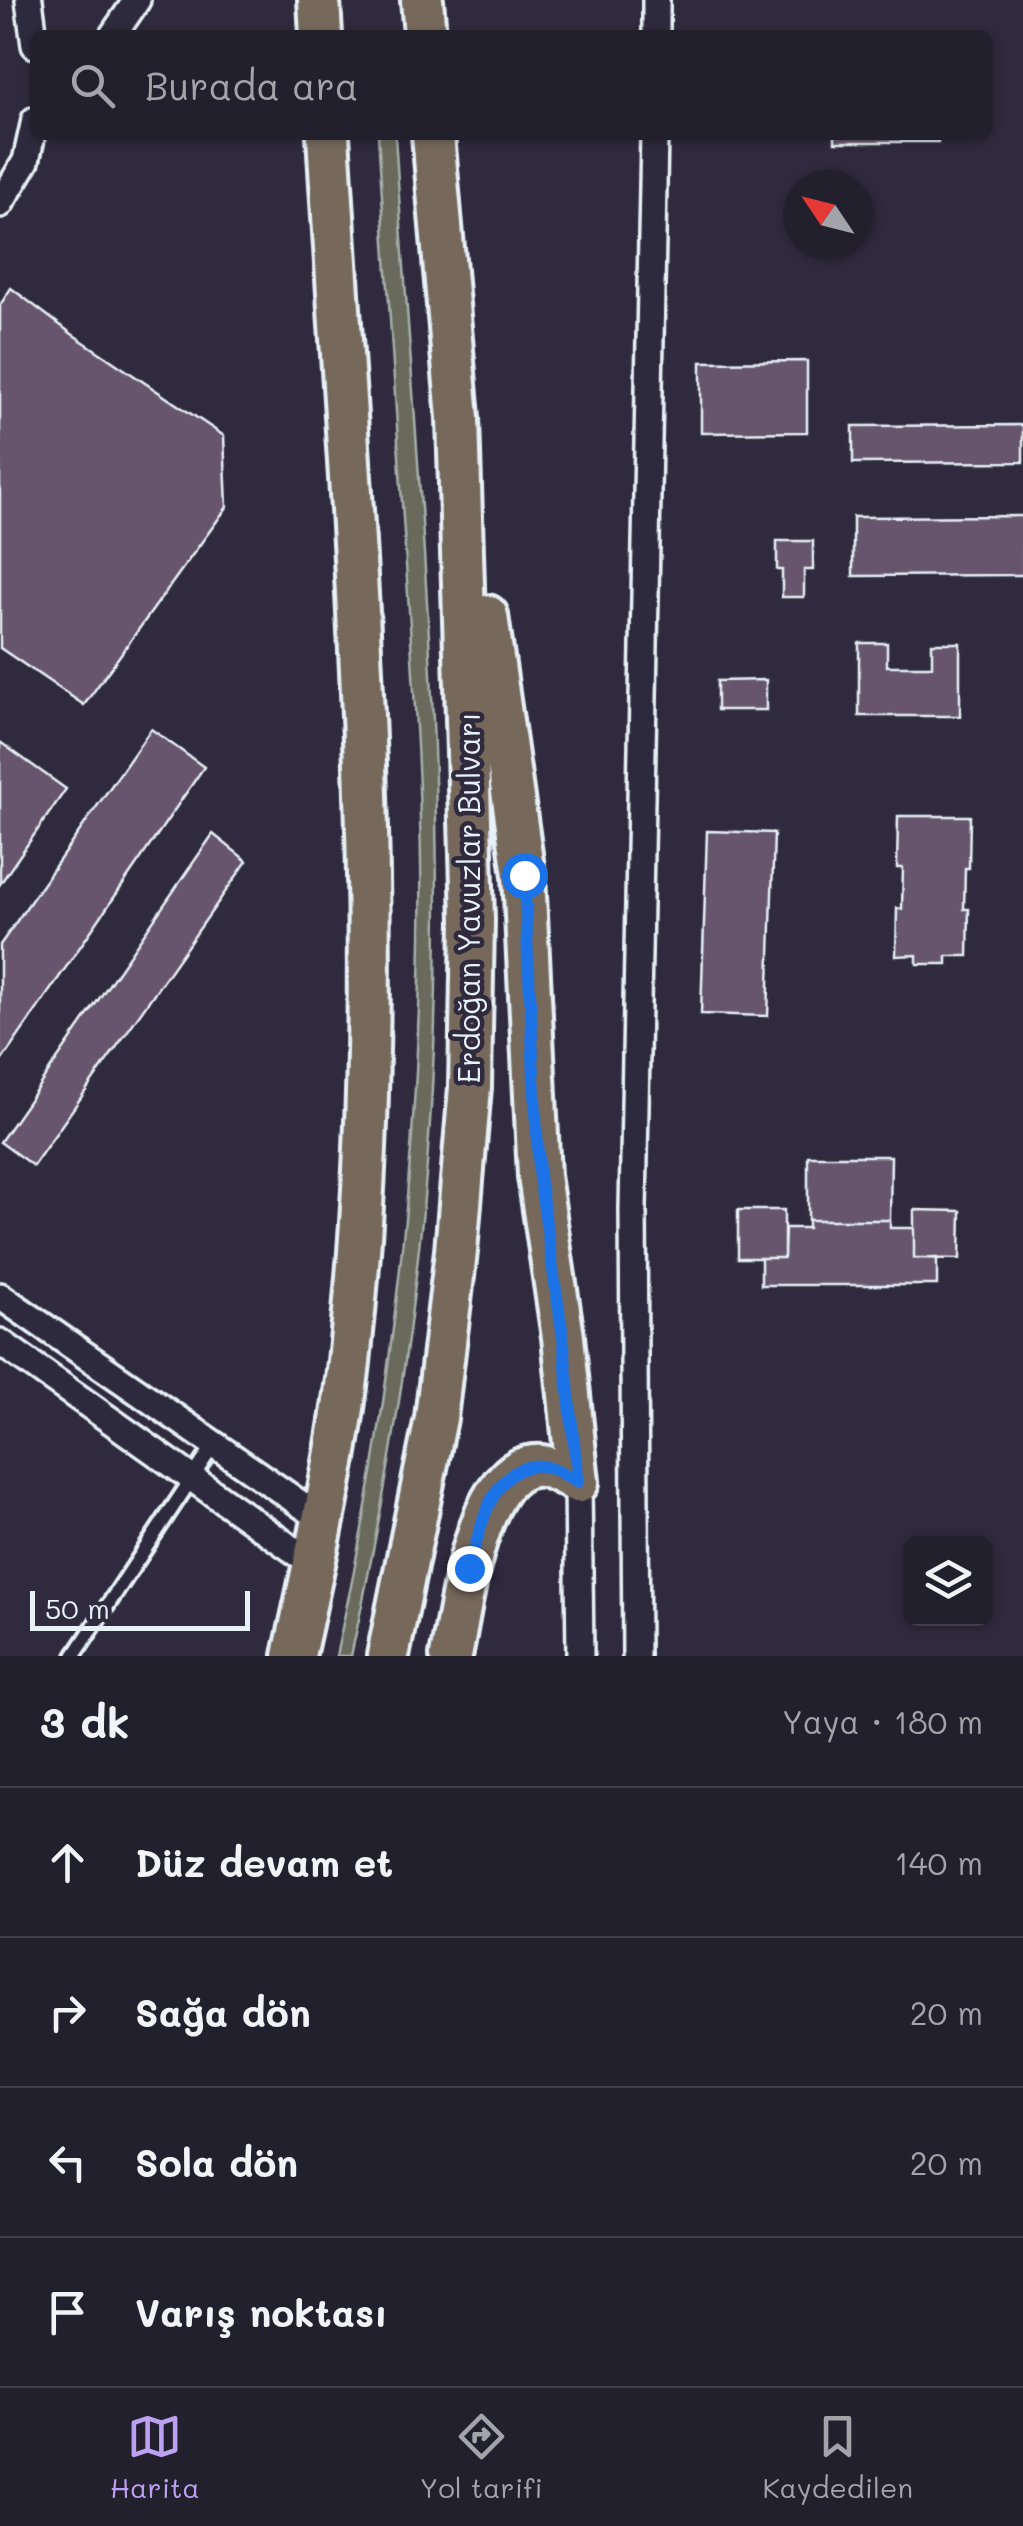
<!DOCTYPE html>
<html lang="tr">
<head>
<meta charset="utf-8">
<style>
	body { margin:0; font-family:Mali,sans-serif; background:#2b2836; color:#f1f3f6 }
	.controls { position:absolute; right:30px; bottom:30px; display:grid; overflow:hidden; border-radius:15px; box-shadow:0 2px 8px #0004 }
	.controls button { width:90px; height:90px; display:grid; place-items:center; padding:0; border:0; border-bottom:2px solid #403e4a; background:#23202e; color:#f1f3f6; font:50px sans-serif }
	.compass { position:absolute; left:783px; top:170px; width:90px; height:90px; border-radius:50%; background:#23202e; box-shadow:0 2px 8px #0004; rotate:305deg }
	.scale { position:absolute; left:30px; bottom:25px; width:220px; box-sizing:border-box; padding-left:10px; border:5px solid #e8f1f8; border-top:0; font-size:28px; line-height:35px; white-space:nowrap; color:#e8f1f8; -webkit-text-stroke:8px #2f2a3d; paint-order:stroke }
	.stop { position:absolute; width:30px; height:30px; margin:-22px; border:8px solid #1a73e8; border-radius:50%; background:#fff }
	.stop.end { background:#1a73e8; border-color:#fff; box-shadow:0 2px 10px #0008 }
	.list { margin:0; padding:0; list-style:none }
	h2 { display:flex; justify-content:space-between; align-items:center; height:130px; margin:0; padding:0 40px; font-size:42px }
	h2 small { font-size:32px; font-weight:400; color:#a3a3aa }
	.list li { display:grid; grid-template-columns:65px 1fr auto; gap:30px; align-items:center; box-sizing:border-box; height:150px; padding:0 40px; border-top:2px solid #403e4a }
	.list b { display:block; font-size:38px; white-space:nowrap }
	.list em { font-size:32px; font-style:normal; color:#a3a3aa }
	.icon { flex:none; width:55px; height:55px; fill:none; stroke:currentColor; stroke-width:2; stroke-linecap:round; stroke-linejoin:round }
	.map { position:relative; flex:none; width:1023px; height:1656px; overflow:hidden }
	.search { position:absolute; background:#23202e; box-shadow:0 2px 8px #0004; left:30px; right:30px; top:30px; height:110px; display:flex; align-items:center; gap:25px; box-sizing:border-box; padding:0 35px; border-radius:15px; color:#a3a3aa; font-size:38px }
	.sheet { height:730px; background:#23202e }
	nav { display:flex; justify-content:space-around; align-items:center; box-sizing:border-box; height:140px; border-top:2px solid #403e4a; background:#23202e; font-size:28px; color:#a3a3aa }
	nav a { display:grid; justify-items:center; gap:5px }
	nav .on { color:#bca0f2 }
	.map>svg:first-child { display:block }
	.green { fill:#696a5c; stroke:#a8aeaa; stroke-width:2.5 }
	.building { fill:#66546d; stroke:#e8f1f8; stroke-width:2.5 }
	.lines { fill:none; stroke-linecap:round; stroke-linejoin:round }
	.lane-casing { stroke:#e8f1f8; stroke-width:20 }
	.street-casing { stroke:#e8f1f8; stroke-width:32 }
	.primary-casing { stroke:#e8f1f8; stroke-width:48 }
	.lane { stroke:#2f2a3d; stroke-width:12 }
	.street { stroke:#2f2a3d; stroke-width:25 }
	.primary { stroke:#76695c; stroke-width:40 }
	.route { stroke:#1a73e8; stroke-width:12 }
	.labels { text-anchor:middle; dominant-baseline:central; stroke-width:9; stroke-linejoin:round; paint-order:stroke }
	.street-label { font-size:30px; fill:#e8f1f8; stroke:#2f2a3d }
</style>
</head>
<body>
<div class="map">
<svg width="1023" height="1656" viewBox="0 0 1023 1656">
	<rect width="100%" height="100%" fill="#2f2a3d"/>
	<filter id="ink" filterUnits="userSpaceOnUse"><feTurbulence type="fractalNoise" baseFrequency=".01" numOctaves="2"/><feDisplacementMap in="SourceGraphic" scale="20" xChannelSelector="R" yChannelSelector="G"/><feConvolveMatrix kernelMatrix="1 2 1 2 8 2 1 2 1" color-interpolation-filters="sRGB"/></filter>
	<g filter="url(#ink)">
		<!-- green -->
		<path class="green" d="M378,135H395C414,439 447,743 434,1048C426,1252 395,1457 351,1656H336C386,1434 413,1206 420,979C425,840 415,702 406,564C397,421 387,278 378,135Z"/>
		<!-- building -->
		<path class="building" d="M835,135H938V142H835Z
			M11,288L72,334L224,436L227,507L84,705L0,648V305Z
			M807,361V432L701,433V362Z
			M1023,425V462L853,463V426Z
			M1023,516V575L853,576V517Z
			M777,541H813V570H804V597H782V570H777Z
			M859,643H887V666H932V643H960V716H859Z
			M766,680V710H717V681Z
			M151,729L204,767L0,1063V945Z
			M0,742L66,789L0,884Z
			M898,816H970L969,868H965L964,909H969L968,956H947V964H917V955L896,956L897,908L902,909L903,868H897Z
			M707,831L774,833L768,1016L701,1014Z
			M213,834L247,861L33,1166L0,1142Z
			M808,1156H891L890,1220H808Z
			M738,1210H784V1258H738Z
			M914,1210L961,1211L960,1259L914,1258Z
			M808,1220H890V1228H914V1258H937V1285H761V1258H784L785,1228H808Z"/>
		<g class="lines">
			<defs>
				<path id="lane" d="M74,1656L214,1445"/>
				<path id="street" d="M29,0L35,45
					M113,35L137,0
					M656,35V0
					M0,204L26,161L35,120
					M0,1296L322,1519
					M0,1342L313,1564
					M578,1482L580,1656
					M636,1656L633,1209L654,135"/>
				<path id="primary" d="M319,0L321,35
					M422,0L425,35
					M487,616L524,875L539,1176L563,1337L578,1482
					M294,1656C315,1559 338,1460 349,1362C394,953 352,543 328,135
					M388,1656L436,1418L456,1251L470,1087L473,920L458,418L433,135
					M451,1656C461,1611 476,1470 534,1466C549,1464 565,1475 578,1482"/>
			</defs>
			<!-- lane casing -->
			<use href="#lane" class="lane-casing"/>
			<!-- street casing -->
			<use href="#street" class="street-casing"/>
			<!-- primary casing -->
			<use href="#primary" class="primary-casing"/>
			<!-- lane -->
			<use href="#lane" class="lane"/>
			<!-- street -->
			<use href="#street" class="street"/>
			<!-- primary -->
			<use href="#primary" class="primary"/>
		</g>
	</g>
	<g class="lines" filter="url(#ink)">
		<!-- route -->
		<path class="route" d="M469,1568C479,1535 489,1471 533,1466C548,1464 565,1475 578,1482L563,1337L539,1176L524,875"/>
	</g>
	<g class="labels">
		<!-- street labels -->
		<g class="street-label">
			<text transform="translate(468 898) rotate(-90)">Erdoğan Yavuzlar Bulvarı</text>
		</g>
	</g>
</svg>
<div class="controls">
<button><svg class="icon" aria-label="layers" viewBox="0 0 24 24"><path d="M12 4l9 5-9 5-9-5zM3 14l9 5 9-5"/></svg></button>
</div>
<svg class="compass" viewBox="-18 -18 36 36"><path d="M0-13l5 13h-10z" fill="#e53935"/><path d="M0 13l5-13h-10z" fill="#a3a3aa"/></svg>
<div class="scale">50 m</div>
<div class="stop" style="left:524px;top:875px"></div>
<div class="stop end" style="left:469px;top:1568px"></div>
<div class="search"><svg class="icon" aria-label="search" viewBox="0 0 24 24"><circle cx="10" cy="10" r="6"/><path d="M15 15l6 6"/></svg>Burada ara</div>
</div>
<section class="sheet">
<h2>3 dk<small>Yaya · 180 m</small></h2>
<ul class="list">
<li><svg class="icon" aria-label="ahead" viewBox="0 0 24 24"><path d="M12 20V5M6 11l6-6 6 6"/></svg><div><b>Düz devam et</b></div><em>140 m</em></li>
<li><svg class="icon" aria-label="right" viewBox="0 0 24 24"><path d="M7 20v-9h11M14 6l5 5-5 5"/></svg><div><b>Sağa dön</b></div><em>20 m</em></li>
<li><svg class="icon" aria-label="left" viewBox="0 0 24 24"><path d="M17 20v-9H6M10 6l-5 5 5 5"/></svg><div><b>Sola dön</b></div><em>20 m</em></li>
<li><svg class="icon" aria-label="arrive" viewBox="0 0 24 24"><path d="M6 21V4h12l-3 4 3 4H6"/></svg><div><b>Varış noktası</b></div></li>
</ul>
</section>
<nav>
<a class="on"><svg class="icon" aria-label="map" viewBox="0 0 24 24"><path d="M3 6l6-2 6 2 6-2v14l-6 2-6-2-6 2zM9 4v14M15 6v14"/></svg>Harita</a>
<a><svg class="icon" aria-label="directions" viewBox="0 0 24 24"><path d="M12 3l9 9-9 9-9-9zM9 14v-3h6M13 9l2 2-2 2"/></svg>Yol tarifi</a>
<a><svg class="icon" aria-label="saved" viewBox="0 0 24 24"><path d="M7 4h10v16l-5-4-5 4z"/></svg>Kaydedilen</a>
</nav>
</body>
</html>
